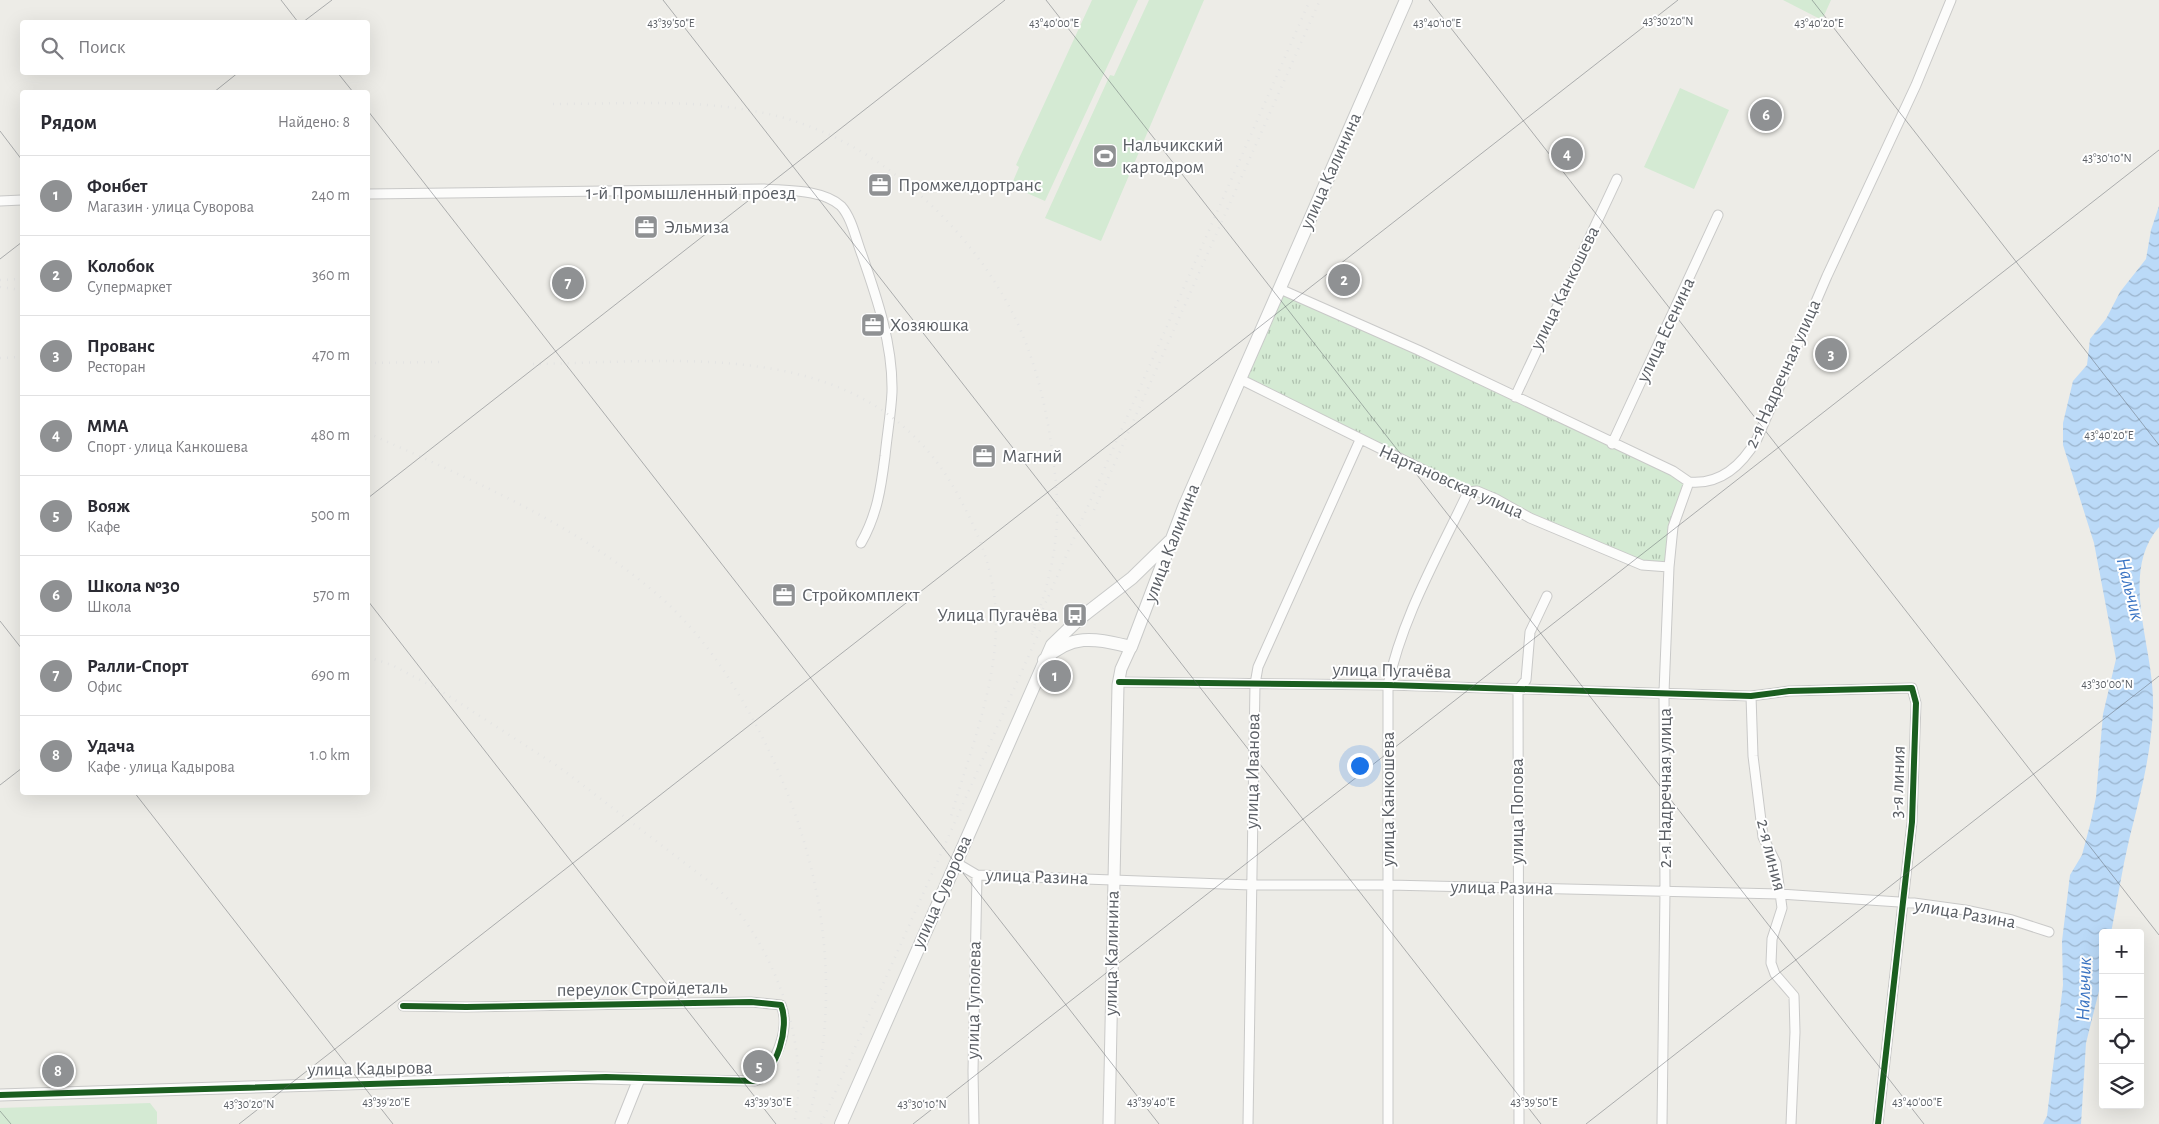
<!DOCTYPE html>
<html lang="ru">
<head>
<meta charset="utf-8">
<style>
	body { margin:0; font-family:"Alegreya Sans",sans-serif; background:#f2f2f3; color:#2b2b33 }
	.controls { position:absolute; right:15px; bottom:15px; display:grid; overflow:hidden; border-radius:5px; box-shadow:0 5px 20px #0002 }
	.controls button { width:45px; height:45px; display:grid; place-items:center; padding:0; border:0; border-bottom:1px solid #e1e1e2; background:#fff; color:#2b2b33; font:25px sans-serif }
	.you { position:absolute; left:1359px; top:765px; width:18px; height:18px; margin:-12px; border:4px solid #fff; border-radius:50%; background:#1a73e8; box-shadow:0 0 0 8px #1a73e833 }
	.badge { display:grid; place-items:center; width:32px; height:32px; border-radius:50%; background:#8f9193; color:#fff; font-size:16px; font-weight:700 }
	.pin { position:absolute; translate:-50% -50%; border:2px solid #fff; box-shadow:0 1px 5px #0006 }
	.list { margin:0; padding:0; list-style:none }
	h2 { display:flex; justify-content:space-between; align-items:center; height:65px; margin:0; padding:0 20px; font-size:21px }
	h2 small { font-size:16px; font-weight:400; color:#7c7c81 }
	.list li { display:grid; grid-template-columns:32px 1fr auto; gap:15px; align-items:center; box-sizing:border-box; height:80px; padding:0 20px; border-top:1px solid #e1e1e2 }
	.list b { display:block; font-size:19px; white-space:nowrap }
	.list p { margin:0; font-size:16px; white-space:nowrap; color:#7c7c81 }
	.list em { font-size:16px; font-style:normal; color:#7c7c81 }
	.icon { flex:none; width:28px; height:28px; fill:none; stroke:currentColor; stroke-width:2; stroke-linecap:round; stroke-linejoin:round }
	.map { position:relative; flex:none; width:2159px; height:1124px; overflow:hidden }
	.search { position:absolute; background:#fff; box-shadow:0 5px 20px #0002; left:20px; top:20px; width:350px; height:55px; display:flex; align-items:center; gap:12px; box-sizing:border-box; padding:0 18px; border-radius:5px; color:#7c7c81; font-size:19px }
	.panel { position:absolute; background:#fff; box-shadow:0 5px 20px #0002; left:20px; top:90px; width:350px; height:705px; border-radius:5px }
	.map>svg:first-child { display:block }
	.grass { fill:url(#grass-tufts) }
	.park { fill:#d4ead3 }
	.water { fill:url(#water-waves) }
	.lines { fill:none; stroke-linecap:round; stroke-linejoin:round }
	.minor-casing { stroke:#c9c9c8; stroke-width:11 }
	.tertiary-casing { stroke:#c9c9c8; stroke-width:13 }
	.secondary-casing { stroke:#c9cac9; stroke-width:14 }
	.minor { stroke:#fcfcfb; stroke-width:9 }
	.tertiary { stroke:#fcfcfb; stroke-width:11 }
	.secondary { stroke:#fcfcfb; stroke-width:12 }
	.rail { stroke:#e4e4e3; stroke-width:2.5; stroke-dasharray:1 6; stroke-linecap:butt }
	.cycleway-casing { stroke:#fff; stroke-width:9 }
	.cycleway { stroke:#1b5e20; stroke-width:6 }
	.ticks { fill:none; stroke:#5c6066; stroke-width:1; stroke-opacity:0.45 }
	.labels { text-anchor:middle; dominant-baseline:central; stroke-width:4; stroke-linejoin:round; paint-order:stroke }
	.poi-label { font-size:19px; fill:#5c6066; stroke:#fff; text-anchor:start }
	.street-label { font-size:19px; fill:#5c6066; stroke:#fff }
	.water-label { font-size:20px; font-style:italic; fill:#3b75c4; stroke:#fff }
	.ticks-label { font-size:12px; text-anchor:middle; fill:#5c6066; stroke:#fff; stroke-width:4; stroke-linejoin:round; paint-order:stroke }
</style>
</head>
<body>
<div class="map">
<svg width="2159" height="1124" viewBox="0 0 2159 1124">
	<defs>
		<pattern id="grass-tufts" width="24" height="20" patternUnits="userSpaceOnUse" patternTransform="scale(1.25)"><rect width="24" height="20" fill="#d4ead3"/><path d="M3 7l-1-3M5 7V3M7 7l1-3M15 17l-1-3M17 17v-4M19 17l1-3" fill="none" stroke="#afc1af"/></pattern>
		<pattern id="water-waves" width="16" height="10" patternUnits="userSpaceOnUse" patternTransform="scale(1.25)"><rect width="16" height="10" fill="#bbdaf8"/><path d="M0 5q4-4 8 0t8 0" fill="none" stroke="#9bb4cd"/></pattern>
	</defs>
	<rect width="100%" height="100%" fill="#edece7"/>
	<!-- grass -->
	<path class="grass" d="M1280,289L1689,482L1681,503L1669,567L1650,566L1477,491L1240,379Z"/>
	<!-- park -->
	<path class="park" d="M1092,0H1138L1045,201L1011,186L1019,167L1016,165Z
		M1149,0H1204L1101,241L1045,218L1110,75L1114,76Z
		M1783,0H1831L1822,20Z
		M1680,88L1729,110L1694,189L1644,167Z
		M150,1103L157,1112V1124H0V1108Z"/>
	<!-- water -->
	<path class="water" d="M2159,206V527C2118,574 2155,649 2153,706C2152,752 2140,796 2129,840C2122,870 2117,902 2111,933H2103V975L2086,1043L2081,1124H2043L2047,1116L2063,985L2062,941L2070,875L2082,855L2091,821L2096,797L2103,714L2116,659L2094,543L2063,445V423L2073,381L2087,365L2090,339L2106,319L2120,292L2146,259L2151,230Z"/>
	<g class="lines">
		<defs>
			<path id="minor" d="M368,194L764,189C787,191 822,189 841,206C852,218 856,240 862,255C877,298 893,345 892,392C891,413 887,435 885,456C881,488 877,515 861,543
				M0,201L22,200
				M1280,289L1418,350L1673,471L1689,482
				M1240,379L1468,492L1477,491L1496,499L1530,518L1642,565L1669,567
				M1515,397L1617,179
				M1612,444L1718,215
				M1689,482C1720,485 1742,465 1757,439L1827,276L1916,85L1951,0
				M1119,682L1388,685L1751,696L1789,691L1912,688L1916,703L1912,822L1878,1124
				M1751,696L1753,756L1763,837L1776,863L1782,908L1772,939L1771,963L1775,974L1794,996L1795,1032L1791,1124
				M955,862L977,875L1251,885H1389L1780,894L1914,903L1965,910L2012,920L2049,932
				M403,1006L466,1007L751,1002L781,1005C791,1028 776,1057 765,1077L755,1081L639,1079
				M974,1124L973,1071L977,875
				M1248,1124L1255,684L1258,667L1360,440
				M1388,1124V685C1402,617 1439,554 1468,492
				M1519,1124L1518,690L1526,680L1530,632L1547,596
				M1662,1124L1665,891L1664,692L1669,567L1673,527L1689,482"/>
			<path id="tertiary" d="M0,1095L567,1077L639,1079L621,1124
				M1109,1124L1118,685L1121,669L1131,647"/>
			<path id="secondary" d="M1044,660C1073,632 1096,639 1131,647L1184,507L1406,0
				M841,1124L1052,645L1079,619L1132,578L1170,541"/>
		</defs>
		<!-- minor casing -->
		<use href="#minor" class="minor-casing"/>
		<!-- tertiary casing -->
		<use href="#tertiary" class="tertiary-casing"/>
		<!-- secondary casing -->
		<use href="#secondary" class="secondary-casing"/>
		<!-- minor -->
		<use href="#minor" class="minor"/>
		<!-- tertiary -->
		<use href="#tertiary" class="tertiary"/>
		<!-- secondary -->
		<use href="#secondary" class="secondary"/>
		<!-- rail -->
		<path class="rail" d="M553,104C631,104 712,97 788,119C882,147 968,226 1012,312C1034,355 1046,404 1052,451C1056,479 1059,506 1056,534C1053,570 1042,602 1031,636L1310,0
			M0,280L22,279
			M0,287L22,290
			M0,358L22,357
			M368,363L439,362
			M533,364C686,362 870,334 958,495C980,535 996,576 996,622C996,690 968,756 950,820
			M368,433C469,479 573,522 658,595C697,629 725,669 750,714C820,840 848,983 807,1124
			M1094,510L1320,0
			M368,657L392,665L441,691L559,767L715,886C773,940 812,1045 794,1124
			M20,751L22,750
			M821,1124L1041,628"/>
		<defs>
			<path id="cycleway" d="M1119,682L1388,685L1751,696L1789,691L1912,688L1916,703L1912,822L1878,1124
				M0,1095L606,1077L755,1081C777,1072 790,1027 781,1005L751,1002L466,1007L403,1006"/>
		</defs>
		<!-- cycleway casing -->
		<use href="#cycleway" class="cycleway-casing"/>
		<!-- cycleway -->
		<use href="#cycleway" class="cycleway"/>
	</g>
	<!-- ticks -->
	<path class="ticks" d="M281,0L298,22M663,0L1541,1124M1046,0L1924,1124M1429,0L2159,935M1812,0L2159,445M303,22L332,0M337,72L353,92M214,92L239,72M368,111L1159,1124M0,131L22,160M0,259L22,242M368,498L1005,0M368,601L776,1124M0,621L22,649M0,785L22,768M134,792L393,1124M0,1111L11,1124M239,1124L1678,0M913,1124L2159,150M1586,1124L2159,676"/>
	<!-- icons -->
	<defs>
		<symbol id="stadium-square" viewBox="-11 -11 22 22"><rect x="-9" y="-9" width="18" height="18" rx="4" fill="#8f9193" stroke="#fff"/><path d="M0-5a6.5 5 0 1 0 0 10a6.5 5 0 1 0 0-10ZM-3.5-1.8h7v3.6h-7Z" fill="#fff"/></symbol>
		<symbol id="office-square" viewBox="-11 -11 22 22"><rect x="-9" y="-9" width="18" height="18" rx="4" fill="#8f9193" stroke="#fff"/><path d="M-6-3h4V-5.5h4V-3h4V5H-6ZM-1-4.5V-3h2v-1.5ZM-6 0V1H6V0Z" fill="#fff"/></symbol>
		<symbol id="bus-square" viewBox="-11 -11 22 22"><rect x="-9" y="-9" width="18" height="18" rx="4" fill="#8f9193" stroke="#fff"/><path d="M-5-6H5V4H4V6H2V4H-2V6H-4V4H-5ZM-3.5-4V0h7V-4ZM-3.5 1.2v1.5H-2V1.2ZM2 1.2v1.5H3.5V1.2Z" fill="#fff"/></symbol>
	</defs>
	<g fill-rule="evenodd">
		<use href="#stadium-square" x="1091" y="142" width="28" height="28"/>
		<use href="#office-square" x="866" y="171" width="28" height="28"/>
		<use href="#office-square" x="632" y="213" width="28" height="28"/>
		<use href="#office-square" x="859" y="311" width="28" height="28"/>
		<use href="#office-square" x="970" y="442" width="28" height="28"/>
		<use href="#office-square" x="770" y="581" width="28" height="28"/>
		<use href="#bus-square" x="1061" y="601" width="28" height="28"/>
	</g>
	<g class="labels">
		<!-- poi labels -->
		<g class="poi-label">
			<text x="1122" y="145">Нальчикский<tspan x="1122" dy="22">картодром</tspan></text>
			<text x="898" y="185">Промжелдортранс</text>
			<text x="664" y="227">Эльмиза</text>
			<text x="890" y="325">Хозяюшка</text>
			<text x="1002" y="456">Магний</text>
			<text x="802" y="595">Стройкомплект</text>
			<text x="1058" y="615" text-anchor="end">Улица Пугачёва</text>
		</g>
		<!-- street labels -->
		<g class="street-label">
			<text transform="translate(1331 171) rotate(-66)">улица Калинина</text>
			<text x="691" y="193">1-й Промышленный проезд</text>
			<text transform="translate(1565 288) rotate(-64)">улица Канкошева</text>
			<text transform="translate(1666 330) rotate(-65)">улица Есенина</text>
			<text transform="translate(1783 374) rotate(-66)">2-я Надречная улица</text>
			<text transform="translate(1451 482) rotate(24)">Нартановская улица</text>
			<text transform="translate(1172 543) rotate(-69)">улица Калинина</text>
			<text transform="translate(1392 671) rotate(1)">улица Пугачёва</text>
			<text transform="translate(1253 771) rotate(-89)">улица Иванова</text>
			<text transform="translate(1898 782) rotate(-88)">3-я линия</text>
			<text transform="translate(1665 788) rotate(-90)">2-я Надречная улица</text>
			<text transform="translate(1388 799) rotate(-90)">улица Канкошева</text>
			<text transform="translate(1517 811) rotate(-90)">улица Попова</text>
			<text transform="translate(1771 855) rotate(76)">2-я линия</text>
			<text transform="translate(1037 877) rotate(2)">улица Разина</text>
			<text transform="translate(1502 888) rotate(1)">улица Разина</text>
			<text transform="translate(942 892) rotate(-66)">улица Суворова</text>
			<text transform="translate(1965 914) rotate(10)">улица Разина</text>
			<text transform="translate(1112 953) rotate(-89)">улица Калинина</text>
			<text transform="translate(642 989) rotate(-1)">переулок Стройдеталь</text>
			<text transform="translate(974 1000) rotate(-89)">улица Туполева</text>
			<text transform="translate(370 1069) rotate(-1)">улица Кадырова</text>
		</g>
		<!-- water labels -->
		<g class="water-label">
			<text transform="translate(2130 589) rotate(76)">Нальчик</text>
			<text transform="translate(2084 989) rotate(-88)">Нальчик</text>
		</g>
	</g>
	<g class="ticks-label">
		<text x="1668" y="25">43°30'20"N</text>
		<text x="671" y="27">43°39'50"E</text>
		<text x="1054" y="27">43°40'00"E</text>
		<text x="1437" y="27">43°40'10"E</text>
		<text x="1819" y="27">43°40'20"E</text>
		<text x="2107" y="162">43°30'10"N</text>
		<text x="2109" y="439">43°40'20"E</text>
		<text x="2107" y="688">43°30'00"N</text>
		<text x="386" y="1106">43°39'20"E</text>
		<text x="768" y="1106">43°39'30"E</text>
		<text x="1151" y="1106">43°39'40"E</text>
		<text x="1534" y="1106">43°39'50"E</text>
		<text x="1917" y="1106">43°40'00"E</text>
		<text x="249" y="1108">43°30'20"N</text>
		<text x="922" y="1108">43°30'10"N</text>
	</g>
</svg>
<div class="controls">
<button>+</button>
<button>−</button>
<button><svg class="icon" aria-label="locate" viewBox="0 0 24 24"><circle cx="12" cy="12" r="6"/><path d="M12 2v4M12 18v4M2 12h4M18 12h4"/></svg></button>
<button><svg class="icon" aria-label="layers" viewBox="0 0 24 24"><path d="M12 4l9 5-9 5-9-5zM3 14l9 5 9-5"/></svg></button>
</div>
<div class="you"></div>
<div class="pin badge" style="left:1055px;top:676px">1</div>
<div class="pin badge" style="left:1344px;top:280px">2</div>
<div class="pin badge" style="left:1831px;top:354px">3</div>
<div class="pin badge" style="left:1567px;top:154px">4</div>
<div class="pin badge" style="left:759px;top:1066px">5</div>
<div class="pin badge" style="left:1766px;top:115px">6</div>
<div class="pin badge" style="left:568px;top:283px">7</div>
<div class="pin badge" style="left:58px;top:1071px">8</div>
<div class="search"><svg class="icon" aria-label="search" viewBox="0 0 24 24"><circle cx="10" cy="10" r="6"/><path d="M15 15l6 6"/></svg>Поиск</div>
<section class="panel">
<h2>Рядом<small>Найдено: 8</small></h2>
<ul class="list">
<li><span class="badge">1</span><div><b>Фонбет</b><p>Магазин · улица Суворова</p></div><em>240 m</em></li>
<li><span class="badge">2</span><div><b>Колобок</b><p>Супермаркет</p></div><em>360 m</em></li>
<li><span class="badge">3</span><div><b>Прованс</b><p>Ресторан</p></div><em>470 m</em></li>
<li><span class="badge">4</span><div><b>MMA</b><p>Спорт · улица Канкошева</p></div><em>480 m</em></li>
<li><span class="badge">5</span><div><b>Вояж</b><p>Кафе</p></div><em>500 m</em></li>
<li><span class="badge">6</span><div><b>Школа №30</b><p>Школа</p></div><em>570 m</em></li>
<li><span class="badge">7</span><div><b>Ралли-Спорт</b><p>Офис</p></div><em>690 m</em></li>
<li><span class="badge">8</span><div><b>Удача</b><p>Кафе · улица Кадырова</p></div><em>1.0 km</em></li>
</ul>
</section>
</div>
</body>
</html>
